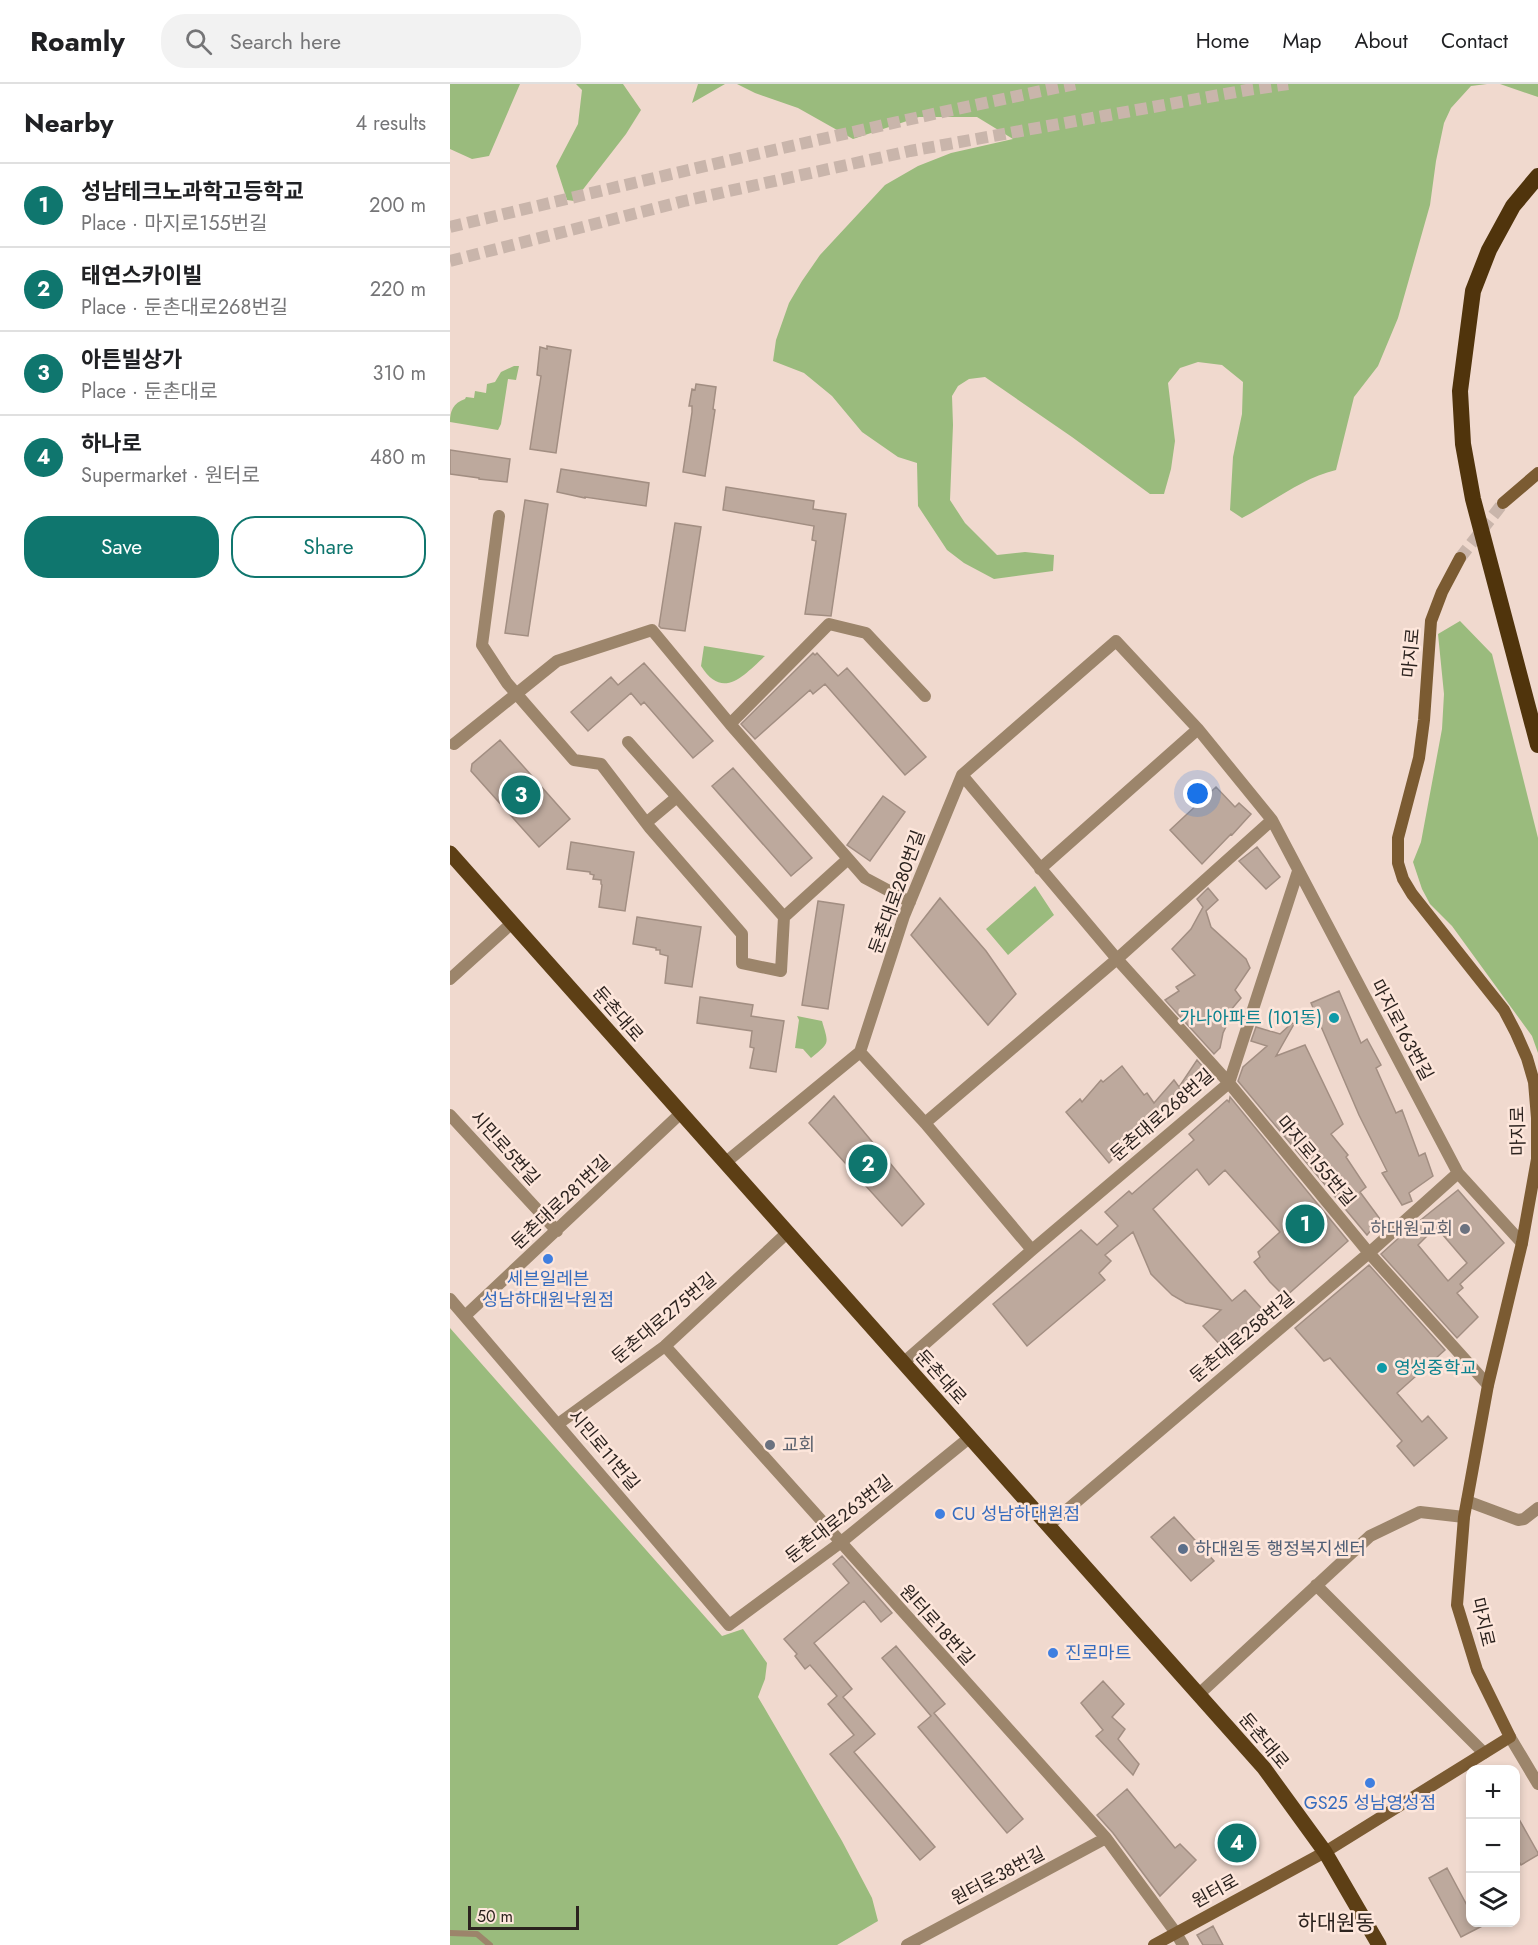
<!DOCTYPE html>
<html lang="en">
<head>
<meta charset="utf-8">
<style>
	body { margin:0; font-family:Jost,"Noto Sans KR",sans-serif; background:#f2f2f2; color:#202124 }
	.controls { position:absolute; right:18px; bottom:18px; display:grid; overflow:hidden; border-radius:12px; box-shadow:0 3px 9px #0003 }
	.controls button { width:54px; height:54px; display:grid; place-items:center; padding:0; border:0; border-bottom:2px solid #e0e0e0; background:#fff; color:#202124; font:30px sans-serif }
	.scale { position:absolute; left:18px; bottom:15px; width:111px; box-sizing:border-box; padding-left:6px; border:3px solid #2c231f; border-top:0; font-size:16px; line-height:21px; white-space:nowrap; color:#2c231f; -webkit-text-stroke:4px #fde6db; paint-order:stroke }
	.you { position:absolute; left:748px; top:710px; width:21px; height:21px; margin:-15px; border:4px solid #fff; border-radius:50%; background:#1a73e8; box-shadow:0 0 0 9px #1a73e833 }
	.badge { display:grid; place-items:center; width:39px; height:39px; border-radius:50%; background:#0f766e; color:#fff; font-size:20px; font-weight:700 }
	.pin { position:absolute; translate:-50% -50%; border:3px solid #fff; box-shadow:0 2px 6px #0006 }
	.list { margin:0; padding:0; list-style:none }
	h2 { display:flex; justify-content:space-between; align-items:center; height:78px; margin:0; padding:0 24px; font-size:26px }
	h2 small { font-size:20px; font-weight:400; color:#757577 }
	.list li { display:grid; grid-template-columns:39px 1fr auto; gap:18px; align-items:center; box-sizing:border-box; height:84px; padding:0 24px; border-top:2px solid #e0e0e0 }
	.list b { display:block; font-size:22px; white-space:nowrap }
	.list p { margin:0; font-size:20px; white-space:nowrap; color:#757577 }
	.list em { font-size:20px; font-style:normal; color:#757577 }
	.actions { display:flex; gap:12px; padding:18px 24px }
	.actions a { flex:1; padding:14px 0; border:2px solid #0f766e; border-radius:24px; text-align:center; font-size:21px; color:#0f766e }
	.actions .main { background:#0f766e; color:#fff }
	.icon { flex:none; width:33px; height:33px; fill:none; stroke:currentColor; stroke-width:2; stroke-linecap:round; stroke-linejoin:round }
	.map { position:relative; flex:none; width:1088px; height:1861px; overflow:hidden }
	header { display:flex; align-items:center; gap:36px; box-sizing:border-box; height:84px; padding:0 30px; background:#fff; border-bottom:2px solid #e0e0e0 }
	header strong { font-size:28px }
	nav { display:flex; gap:33px; margin-inline-start:auto; font-size:21px }
	.search { width:420px; height:54px; background:#f2f2f2; display:flex; align-items:center; gap:15px; box-sizing:border-box; padding:0 21px; border-radius:24px; color:#757577; font-size:22px }
	main { display:flex }
	aside { flex:1; background:#fff }
	.map>svg:first-child { display:block }
	.green { fill:#9abb7d }
	.building { fill:#bda99d; stroke:#a28e82; stroke-width:1.5; fill-rule:evenodd }
	.lines { fill:none; stroke-linecap:round; stroke-linejoin:round }
	.secondary-tunnel { stroke:#c9b5ab; stroke-width:12; stroke-dasharray:12 6; stroke-linecap:butt }
	.service { stroke:#9c856b; stroke-width:6 }
	.minor { stroke:#9c856b; stroke-width:12 }
	.tertiary { stroke:#9c856b; stroke-width:12 }
	.secondary { stroke:#7b5b32; stroke-width:12 }
	.primary { stroke:#5d3f15; stroke-width:15 }
	.trunk { stroke:#50340c; stroke-width:16 }
	.culture-dot { fill:#0f9aa8; stroke:#fde6db; stroke-width:2 }
	.worship-dot { fill:#6b7280; stroke:#fde6db; stroke-width:2 }
	.shop-dot { fill:#3f7fe0; stroke:#fde6db; stroke-width:2 }
	.service-dot { fill:#5c6f8a; stroke:#fde6db; stroke-width:2 }
	.labels { text-anchor:middle; dominant-baseline:central; stroke-width:5; stroke-linejoin:round; paint-order:stroke }
	.street-label { font-size:18px; fill:#2c231f; stroke:#fde6db }
	.culture-label { font-size:18px; fill:#0d838f; stroke:#fde6db; text-anchor:end }
	.worship-label { font-size:18px; fill:#5b616d; stroke:#fde6db; text-anchor:end }
	.shop-label { font-size:18px; fill:#366cbe; stroke:#fde6db }
	.service-label { font-size:18px; fill:#4e5e75; stroke:#fde6db; text-anchor:start }
	.quarter-label { font-size:21px; fill:#2c231f; stroke:#fde6db }
</style>
</head>
<body>
<header>
<strong>Roamly</strong>
<div class="search"><svg class="icon" aria-label="search" viewBox="0 0 24 24"><circle cx="10" cy="10" r="6"/><path d="M15 15l6 6"/></svg>Search here</div>
<nav><a>Home</a><a>Map</a><a>About</a><a>Contact</a></nav>
</header>
<main>
<aside>
<h2>Nearby<small>4 results</small></h2>
<ul class="list">
<li><span class="badge">1</span><div><b>성남테크노과학고등학교</b><p>Place · 마지로155번길</p></div><em>200 m</em></li>
<li><span class="badge">2</span><div><b>태연스카이빌</b><p>Place · 둔촌대로268번길</p></div><em>220 m</em></li>
<li><span class="badge">3</span><div><b>아튼빌상가</b><p>Place · 둔촌대로</p></div><em>310 m</em></li>
<li><span class="badge">4</span><div><b>하나로</b><p>Supermarket · 원터로</p></div><em>480 m</em></li>
</ul>
<div class="actions"><a class="main">Save</a><a>Share</a></div>
</aside>
<div class="map">
<svg width="1088" height="1861" viewBox="0 0 1088 1861">
	<rect width="100%" height="100%" fill="#f0d9ce"/>
	<!-- green -->
	<path class="green" d="M0,0H70L39,72L22,75L0,65Z
		M126,0H173L191,26L176,50L124,117L117,116L106,82L128,40L132,6Z
		M248,0H275L242,19Z
		M287,0H1037L1021,2L1001,24L994,39L986,77L980,121L948,234L928,282L904,313L886,386C852,394 823,418 792,434L780,426L783,373L792,330L793,298L772,281L748,278L730,284L718,299L725,357L721,385L714,410H700L622,353L535,293L519,295L508,302L502,312L503,341L500,416L515,439L547,471L575,468L604,471L603,487L544,495L514,479L497,466L468,422L467,379L448,373L412,348L382,312L354,289L323,277L326,256L339,219L352,197L370,171L435,101L468,82L501,69L563,55L527,33H469L403,55L348,24L305,9Z
		M1050,0H1088V13Z
		M64,282H69L66,296L58,295L51,340L48,346L0,338C0,327 3,319 15,315L16,313L24,314L25,307L36,309L37,300L45,298L51,288Z
		M1010,537L1042,570L1088,754V969L1082,952L1002,842L980,820L972,805L963,778L971,758L992,645L994,610L988,550Z
		M254,562L315,572C294,591 273,617 251,582Z
		M585,802L604,831L558,871L536,845Z
		M347,932L372,937C379,961 380,958 361,974L353,965L345,964L349,936Z
		M0,1244L272,1552L293,1545L317,1579L315,1595L308,1613L392,1757L422,1814L428,1837L387,1861H0Z"/>
	<!-- building -->
	<path class="building" d="M97,262L121,266L106,369L80,365L91,292L87,291L90,263L97,265Z
		M246,300L266,303L263,325L265,326L255,392L233,388L242,328V322H239L242,305L245,306Z
		M0,366L60,375L57,398L29,395V394L0,390Z
		M111,385L199,399L196,422L135,413V414L107,408Z
		M276,403L364,417L363,425L396,430L381,532L355,530L366,457L362,456L364,442L273,426Z
		M75,416L98,420L78,552L55,549Z
		M225,439L251,443L235,547L211,544L209,542Z
		M363,569L365,571L367,569L388,592L397,584L476,673L455,691L375,600L363,610L360,606L305,655L291,640Z
		M194,579L263,657L243,674L194,618L191,621L181,609L138,647L121,628L161,593L168,601Z
		M50,656L120,735L89,763L21,687L22,680Z
		M283,684L362,774L341,792L262,702Z
		M766,703L785,723L789,719L801,730L782,751L781,750L752,780L720,746Z
		M433,712L455,728L420,777L397,761Z
		M121,758L184,768L175,827L149,823L152,801L151,800V796L143,795L144,791L140,790V788L117,785Z
		M807,763L830,793L816,805L789,777Z
		M758,804L768,816L756,827L761,843L796,875L800,884L785,906L791,914L780,927L782,930L773,949L770,964L764,970L715,916L729,907L726,903L745,891L722,865L741,845L753,823L747,815Z
		M490,814L536,867L566,910L538,941L461,851Z
		M368,817L394,821L378,925L352,921Z
		M187,833L251,843L242,903L215,899L218,872L210,870V866H206V864L183,860Z
		M889,907L911,959L917,955L931,981L926,984L946,1029L952,1026L969,1072L975,1069L983,1092L959,1109L962,1117L952,1121L932,1089L937,1087L909,1031L861,919Z
		M250,913L303,921L301,932L334,937L326,988L300,984L304,964L300,963L302,947L247,939Z
		M842,939L844,940L826,972L855,961L893,1040L881,1050L898,1071L896,1073L916,1103L910,1108L930,1135L917,1151L788,997L793,983L817,962L801,957L806,943L830,950Z
		M747,976L753,983L749,987L755,994L735,1010L737,1012L726,1022L723,1018L706,1028L708,1032L699,1040L683,1060L680,1057L659,1079L616,1028L630,1015L632,1018L651,996L653,998L672,982L694,1011L697,1009L704,1019L724,996L729,1003Z
		M384,1012L474,1120L452,1142L359,1039Z
		M780,1013L898,1157L835,1213L820,1198L804,1178L810,1173L808,1168L830,1148L775,1086L759,1101L747,1085L703,1125L782,1217L795,1206L813,1226L772,1263L753,1242L771,1226L736,1219L722,1211L701,1190L683,1148L655,1171L661,1177L649,1189L655,1196L577,1262L543,1220L631,1146L647,1161L668,1142L655,1128L679,1107L682,1110L744,1056L739,1050L777,1016L779,1018Z
		M1008,1106L1054,1159L1010,1200L1013,1204L1007,1209L1028,1233L1007,1254L931,1170L952,1151ZM986,1143L1017,1179L998,1197L968,1161Z
		M919,1181L995,1266L947,1309L972,1338L978,1332L997,1354L964,1382L947,1362L952,1357L880,1274L874,1277L845,1244Z
		M724,1433L764,1477L741,1497L701,1453Z
		M392,1472L442,1529L431,1538L414,1517L364,1559L402,1605L393,1613L425,1650L404,1668L485,1763L470,1776L380,1670L404,1651L378,1620L387,1612L360,1581L355,1585L345,1572L347,1570L334,1555L399,1499L383,1480Z
		M446,1562L495,1620L484,1629L573,1735L557,1749L468,1643L481,1632L432,1574Z
		M653,1597L674,1620L662,1633L675,1645L668,1655L689,1680L683,1691L646,1652L653,1646L631,1619Z
		M677,1705L725,1764L730,1760L746,1776L710,1812L663,1749L647,1731Z
		M1065,1728L1088,1769V1771L1071,1781L1065,1771Z
		M997,1784L1020,1827V1839H1038L1011,1853L979,1794Z
		M763,1842L773,1861H753L747,1851Z"/>
	<g class="lines">
		<!-- secondary-tunnel -->
		<path class="secondary-tunnel" d="M0,143C208,93 415,43 625,0
			M0,177L234,117L460,67L797,6L838,0
			M1010,474L1053,419"/>
		<!-- service -->
		<path class="service" d="M0,1849L27,1850L40,1861"/>
		<!-- minor -->
		<path class="minor" d="M49,432L32,561L57,599L124,676L151,680L200,744L292,850V879L331,887L334,833
			M178,658L334,833L398,775
			M4,660L107,577L202,546L280,640
			M512,691L667,875L779,999L919,1169L1038,1301
			M196,739L227,713
			M590,785L748,645
			M460,818L415,794L280,640L379,540L416,549L475,612
			M0,895L62,839
			M410,968L475,1039L582,1166
			M0,1031L107,1147
			M475,1039L667,875L822,736
			M276,1078L410,968L454,832L512,691L666,557L748,645L822,736L1008,1089L1072,1159
			M0,1215L279,1541L390,1459L519,1354
			M15,1232L230,1030
			M215,1262L656,1754L726,1849L733,1861
			M453,1279L582,1166L779,999L848,787
			M108,1340L215,1262L337,1149
			M1017,1417L1068,1436L1074,1435L1088,1424
			M598,1442L919,1169L1008,1089
			M866,1501L1034,1669
			M748,1611L920,1452L970,1428L1014,1433
			M457,1861L656,1754"/>
		<!-- tertiary -->
		<path class="tertiary" d="M1060,1653L1088,1700"/>
		<!-- secondary -->
		<path class="secondary" d="M1053,419L1088,389
			M704,1861L875,1768L1060,1653L1027,1586L1007,1521L1014,1433L1038,1301L1072,1159L1087,1075V1034L1084,998L1077,974L1066,949L1054,926L962,810L953,795L948,779V754L969,674L974,636L981,537L992,508L1010,474"/>
		<!-- primary -->
		<path class="primary" d="M0,769L814,1684L875,1768L929,1861"/>
		<!-- trunk -->
		<path class="trunk" d="M1088,92L1063,122L1039,166L1023,207L1010,307L1013,360L1023,415L1088,661"/>
	</g>
	<!-- markers -->
	<g class="culture-dot">
		<circle cx="884" cy="934" r="6"/>
		<circle cx="932" cy="1284" r="6"/>
	</g>
	<g class="worship-dot">
		<circle cx="1015" cy="1145" r="6"/>
		<circle cx="320" cy="1361" r="6"/>
	</g>
	<g class="shop-dot">
		<circle cx="98" cy="1175" r="6"/>
		<circle cx="490" cy="1430" r="6"/>
		<circle cx="603" cy="1569" r="6"/>
		<circle cx="920" cy="1699" r="6"/>
	</g>
	<circle class="service-dot" cx="733" cy="1465" r="6"/>
	<g class="labels">
		<!-- street labels -->
		<g class="street-label">
			<text transform="translate(961 569) rotate(-85)">마지로</text>
			<text transform="translate(447 808) rotate(-70)">둔촌대로280번길</text>
			<text transform="translate(168 930) rotate(49)">둔촌대로</text>
			<text transform="translate(952 946) rotate(62)">마지로163번길</text>
			<text transform="translate(712 1031) rotate(-41)">둔촌대로268번길</text>
			<text transform="translate(1068 1047) rotate(-91)">마지로</text>
			<text transform="translate(55 1064) rotate(48)">시민로5번길</text>
			<text transform="translate(866 1077) rotate(50)">마지로155번길</text>
			<text transform="translate(111 1118) rotate(-43)">둔촌대로281번길</text>
			<text transform="translate(214 1234) rotate(-40)">둔촌대로275번길</text>
			<text transform="translate(792 1253) rotate(-40)">둔촌대로258번길</text>
			<text transform="translate(491 1293) rotate(48)">둔촌대로</text>
			<text transform="translate(154 1366) rotate(50)">시민로11번길</text>
			<text transform="translate(389 1435) rotate(-38)">둔촌대로263번길</text>
			<text transform="translate(1033 1538) rotate(77)">마지로</text>
			<text transform="translate(487 1541) rotate(48)">원터로18번길</text>
			<text transform="translate(814 1657) rotate(50)">둔촌대로</text>
			<text transform="translate(548 1792) rotate(-28)">원터로38번길</text>
			<text transform="translate(765 1807) rotate(-29)">원터로</text>
		</g>
		<!-- culture labels -->
		<g class="culture-label">
			<text x="872" y="934">가나아파트 (101동)</text>
			<text x="944" y="1284" text-anchor="start">영성중학교</text>
		</g>
		<!-- worship labels -->
		<g class="worship-label">
			<text x="1003" y="1145">하대원교회</text>
			<text x="332" y="1361" text-anchor="start">교회</text>
		</g>
		<!-- shop labels -->
		<g class="shop-label">
			<text x="98" y="1195">세븐일레븐<tspan x="98" dy="21">성남하대원낙원점</tspan></text>
			<text x="502" y="1430" text-anchor="start">CU 성남하대원점</text>
			<text x="615" y="1569" text-anchor="start">진로마트</text>
			<text x="920" y="1719">GS25 성남영성점</text>
		</g>
		<!-- service labels -->
		<g class="service-label">
			<text x="745" y="1465">하대원동 행정복지센터</text>
		</g>
		<!-- quarter labels -->
		<g class="quarter-label">
			<text x="886" y="1839">하대원동</text>
		</g>
	</g>
</svg>
<div class="controls">
<button>+</button>
<button>−</button>
<button><svg class="icon" aria-label="layers" viewBox="0 0 24 24"><path d="M12 4l9 5-9 5-9-5zM3 14l9 5 9-5"/></svg></button>
</div>
<div class="scale">50 m</div>
<div class="you"></div>
<div class="pin badge" style="left:855px;top:1140px">1</div>
<div class="pin badge" style="left:418px;top:1080px">2</div>
<div class="pin badge" style="left:71px;top:711px">3</div>
<div class="pin badge" style="left:787px;top:1759px">4</div>
</div>
</main>
</body>
</html>
